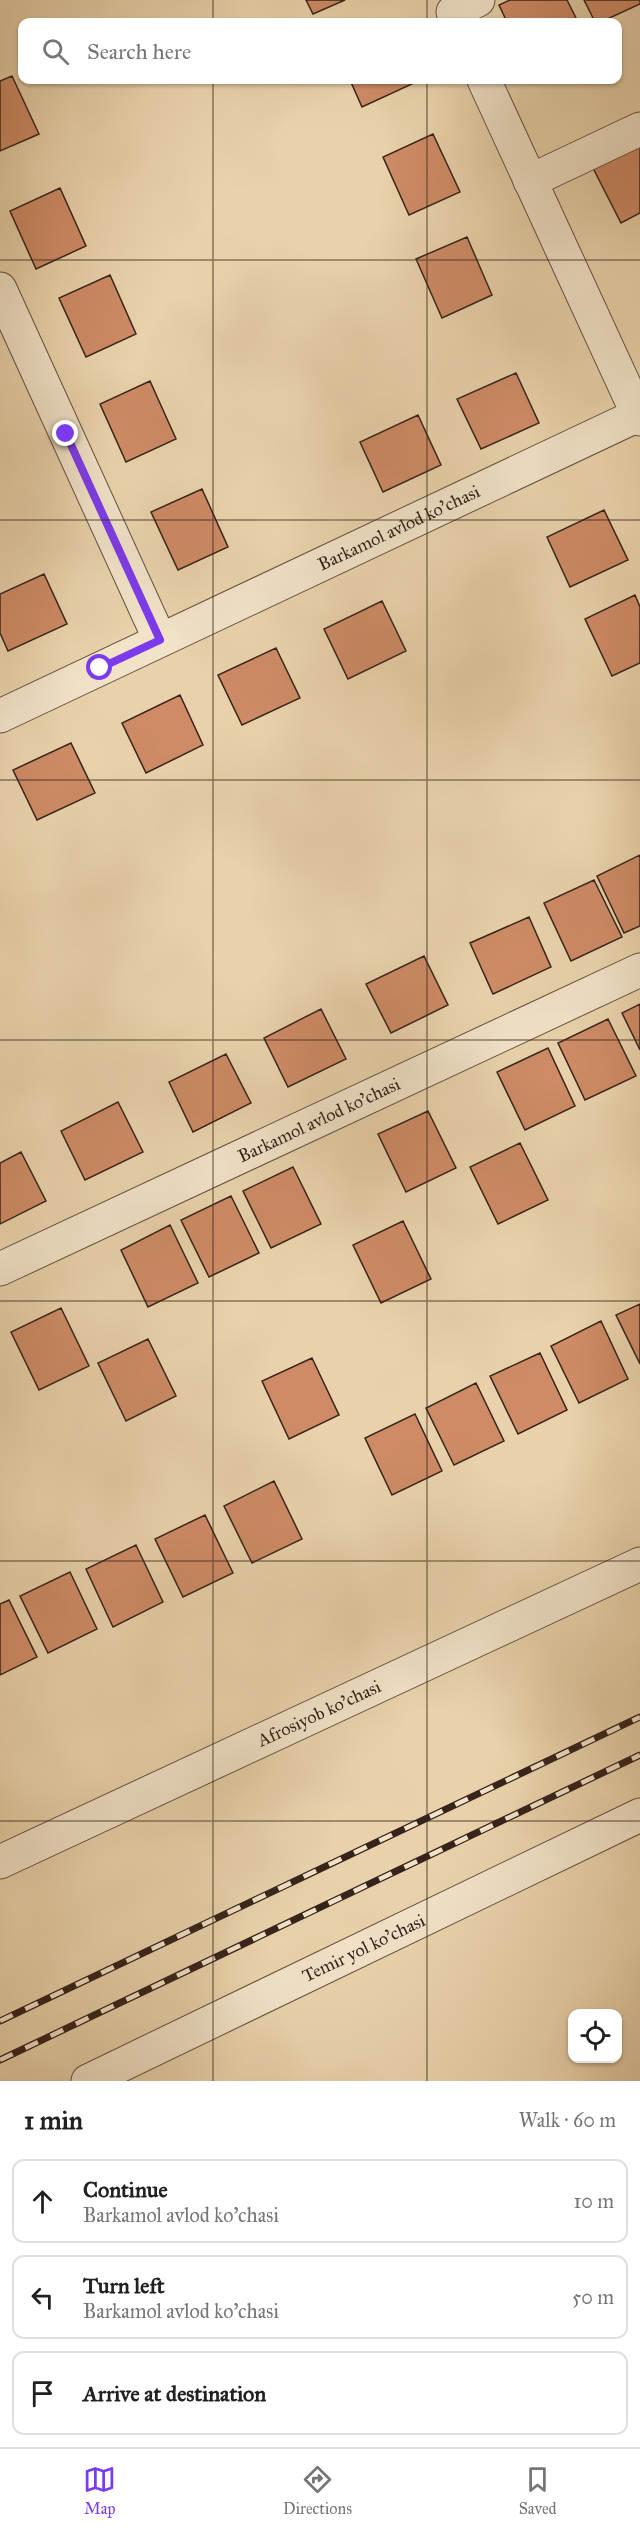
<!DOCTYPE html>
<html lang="en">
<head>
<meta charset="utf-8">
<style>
	body { margin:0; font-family:"IM FELL Great Primer",serif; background:#f2f2f2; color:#202124 }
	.controls { position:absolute; right:18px; bottom:18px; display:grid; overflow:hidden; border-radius:12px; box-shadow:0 2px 4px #0004 }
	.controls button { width:54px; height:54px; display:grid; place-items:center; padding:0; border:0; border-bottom:2px solid #e0e0e0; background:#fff; color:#202124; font:30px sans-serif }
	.stop { position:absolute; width:18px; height:18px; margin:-14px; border:4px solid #7c3aed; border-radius:50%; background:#fff }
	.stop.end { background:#7c3aed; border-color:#fff; box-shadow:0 2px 6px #0008 }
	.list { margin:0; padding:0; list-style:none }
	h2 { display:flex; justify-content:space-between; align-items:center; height:78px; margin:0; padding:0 24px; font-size:26px }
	h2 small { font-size:20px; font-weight:400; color:#757577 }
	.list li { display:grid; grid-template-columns:39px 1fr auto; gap:18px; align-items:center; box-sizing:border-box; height:84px; margin:0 12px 12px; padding:0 12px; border:2px solid #e0e0e0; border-radius:12px }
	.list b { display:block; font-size:22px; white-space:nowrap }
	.list p { margin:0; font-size:20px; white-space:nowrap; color:#757577 }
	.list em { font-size:20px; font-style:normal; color:#757577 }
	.icon { flex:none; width:33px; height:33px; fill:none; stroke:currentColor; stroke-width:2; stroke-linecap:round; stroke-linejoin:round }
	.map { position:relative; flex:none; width:640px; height:2081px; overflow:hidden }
	.search { position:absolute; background:#fff; box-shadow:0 2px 4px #0004; left:18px; right:18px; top:18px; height:66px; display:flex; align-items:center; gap:15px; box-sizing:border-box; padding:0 21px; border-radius:12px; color:#757577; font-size:22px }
	.sheet { height:366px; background:#fff }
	nav { display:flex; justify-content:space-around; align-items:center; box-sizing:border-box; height:84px; border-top:2px solid #e0e0e0; background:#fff; font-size:16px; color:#757577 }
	nav a { display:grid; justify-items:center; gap:3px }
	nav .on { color:#7c3aed }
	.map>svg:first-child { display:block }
	.building { fill:#ce8b66; stroke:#36241c; stroke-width:1.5 }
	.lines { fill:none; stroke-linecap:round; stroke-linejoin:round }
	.minor-casing { stroke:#635040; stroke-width:35 }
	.tertiary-casing { stroke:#635040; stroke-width:35 }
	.minor { stroke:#f1e2c8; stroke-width:33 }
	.tertiary { stroke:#f1e2c8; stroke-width:33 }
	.rail-casing { stroke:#36241c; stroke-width:7 }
	.rail { stroke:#f1e2c8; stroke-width:4.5; stroke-dasharray:14; stroke-linecap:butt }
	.route { stroke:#7c3aed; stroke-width:8 }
	.grid { fill:none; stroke:#36241c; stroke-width:1.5; stroke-opacity:0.55 }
	.labels { text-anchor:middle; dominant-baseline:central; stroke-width:4.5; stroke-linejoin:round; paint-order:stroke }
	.street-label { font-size:18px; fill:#36241c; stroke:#f1e2c8 }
</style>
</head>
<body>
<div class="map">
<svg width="640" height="2081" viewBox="0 0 640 2081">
	<rect width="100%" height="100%" fill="#e9d2ab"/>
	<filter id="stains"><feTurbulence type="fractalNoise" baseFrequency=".00333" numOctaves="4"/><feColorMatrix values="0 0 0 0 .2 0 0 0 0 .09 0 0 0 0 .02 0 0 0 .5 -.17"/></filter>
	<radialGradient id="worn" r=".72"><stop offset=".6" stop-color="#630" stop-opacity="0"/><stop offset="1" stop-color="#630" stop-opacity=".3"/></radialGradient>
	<!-- building -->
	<path class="building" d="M306,0H345L313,14Z
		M510,0H567L578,22H507L499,5Z
		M584,0H640V4L601,22H595Z
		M12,76L39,134L0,151V81Z
		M350,80H410L412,84L362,107Z
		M433,134L460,192L409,215L383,157Z
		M640,141V213L621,223L592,166Z
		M60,188L86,246L36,269L10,211Z
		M467,237L492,295L442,318L416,259Z
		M110,275L136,334L86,357L59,298Z
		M516,373L539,423L481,449L457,399Z
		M150,381L176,439L126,462L100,404Z
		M418,415L441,465L383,492L360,442Z
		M202,489L228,547L178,570L151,512Z
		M604,510L628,560L570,587L547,537Z
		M44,574L67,624L8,651L0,633V594Z
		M635,595L640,607V663L612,676L585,619Z
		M382,601L406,651L348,679L324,629Z
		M276,648L300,698L242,725L218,675Z
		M180,695L203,745L146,773L122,723Z
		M71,743L95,793L37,820L13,770Z
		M640,855V926L624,933L597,876Z
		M594,880L622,937L571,961L544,903Z
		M529,917L551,967L493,994L470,943Z
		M424,956L448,1005L391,1033L366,984Z
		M640,1004V1050L622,1013Z
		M321,1009L346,1059L288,1087L264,1038Z
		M608,1019L636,1076L585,1100L558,1043Z
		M548,1048L575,1106L525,1130L497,1072Z
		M226,1054L251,1103L193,1132L169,1082Z
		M118,1102L143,1152L85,1180L61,1131Z
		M428,1111L456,1168L406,1192L378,1134Z
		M520,1143L548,1200L498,1224L470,1167Z
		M21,1152L46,1201L0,1224V1163Z
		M293,1167L321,1224L271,1248L243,1191Z
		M231,1196L259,1253L209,1277L181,1220Z
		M403,1221L431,1279L381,1303L353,1245Z
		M170,1225L198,1283L148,1307L121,1250Z
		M640,1304V1364L616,1315Z
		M61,1308L89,1366L39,1390L11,1332Z
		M601,1321L628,1379L579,1403L551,1346Z
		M148,1339L176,1396L126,1421L98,1363Z
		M540,1353L567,1410L518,1434L490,1376Z
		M312,1358L339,1415L289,1439L262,1381Z
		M476,1383L504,1441L454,1465L426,1408Z
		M415,1414L442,1471L392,1495L365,1438Z
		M274,1481L302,1539L252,1563L224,1506Z
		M205,1515L233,1573L183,1597L155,1539Z
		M136,1545L163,1602L113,1627L86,1569Z
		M70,1572L97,1629L48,1653L20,1596Z
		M9,1600L37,1657L0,1675V1604Z"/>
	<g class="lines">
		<defs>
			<g id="minor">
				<path d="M453,12L478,0"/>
				<path d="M484,80L640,419"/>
				<path d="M530,181L640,129"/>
				<path d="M0,289L160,640"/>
				<path id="s1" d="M0,716L638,415"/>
				<path id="s2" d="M0,1269L640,970"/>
				<path id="s3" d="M88,2081L640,1815"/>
			</g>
			<g id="tertiary">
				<path id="s4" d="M0,1862L640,1564"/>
			</g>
		</defs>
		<!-- minor casing -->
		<use href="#minor" class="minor-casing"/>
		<!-- tertiary casing -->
		<use href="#tertiary" class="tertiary-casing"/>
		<!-- minor -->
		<use href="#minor" class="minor"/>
		<!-- tertiary -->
		<use href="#tertiary" class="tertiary"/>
		<defs>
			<path id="rail" d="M0,2021L640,1717
				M0,2060L640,1755"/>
		</defs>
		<!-- rail casing -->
		<use href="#rail" class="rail-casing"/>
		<!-- rail -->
		<use href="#rail" class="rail"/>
	</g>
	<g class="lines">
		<!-- route -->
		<path class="route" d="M66,434L160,640L100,668"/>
	</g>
	<!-- grid -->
	<path class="grid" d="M213,0V22M427,0V22M213,80V2081M427,80V2081M0,260H640M0,520H640M0,780H640M0,1040H640M0,1301H640M0,1561H640M0,1821H640"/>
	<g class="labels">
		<!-- street labels -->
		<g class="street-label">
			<text stroke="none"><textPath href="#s1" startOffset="441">Barkamol avlod ko'chasi</textPath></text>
			<text stroke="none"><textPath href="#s2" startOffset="352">Barkamol avlod ko'chasi</textPath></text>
			<text stroke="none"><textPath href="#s4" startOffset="352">Afrosiyob ko'chasi</textPath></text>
			<text stroke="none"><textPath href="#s3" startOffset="306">Temir yol ko'chasi</textPath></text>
		</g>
	</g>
	<rect width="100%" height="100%" filter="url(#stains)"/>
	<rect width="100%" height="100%" fill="url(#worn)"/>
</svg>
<div class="controls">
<button><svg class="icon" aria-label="locate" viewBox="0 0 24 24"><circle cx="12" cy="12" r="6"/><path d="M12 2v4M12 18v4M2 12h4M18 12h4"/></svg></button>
</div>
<div class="stop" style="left:100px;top:668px"></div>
<div class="stop end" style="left:66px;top:434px"></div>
<div class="search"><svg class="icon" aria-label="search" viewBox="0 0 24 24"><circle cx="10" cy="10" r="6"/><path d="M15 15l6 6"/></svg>Search here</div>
</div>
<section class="sheet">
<h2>1 min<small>Walk · 60 m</small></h2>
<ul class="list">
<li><svg class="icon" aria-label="ahead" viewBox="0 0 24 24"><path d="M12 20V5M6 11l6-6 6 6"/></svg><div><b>Continue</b><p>Barkamol avlod ko'chasi</p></div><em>10 m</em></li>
<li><svg class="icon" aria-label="left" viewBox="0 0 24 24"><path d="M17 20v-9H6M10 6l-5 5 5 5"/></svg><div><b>Turn left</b><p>Barkamol avlod ko'chasi</p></div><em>50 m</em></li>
<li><svg class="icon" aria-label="arrive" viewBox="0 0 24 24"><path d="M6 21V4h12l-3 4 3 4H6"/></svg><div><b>Arrive at destination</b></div></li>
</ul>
</section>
<nav>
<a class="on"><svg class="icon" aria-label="map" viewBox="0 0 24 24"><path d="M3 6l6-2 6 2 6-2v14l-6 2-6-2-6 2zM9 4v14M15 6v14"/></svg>Map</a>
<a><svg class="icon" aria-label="directions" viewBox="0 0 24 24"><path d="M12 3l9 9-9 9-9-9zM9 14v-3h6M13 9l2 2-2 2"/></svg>Directions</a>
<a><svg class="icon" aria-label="saved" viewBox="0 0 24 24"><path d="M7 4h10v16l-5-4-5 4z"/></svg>Saved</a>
</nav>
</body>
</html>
